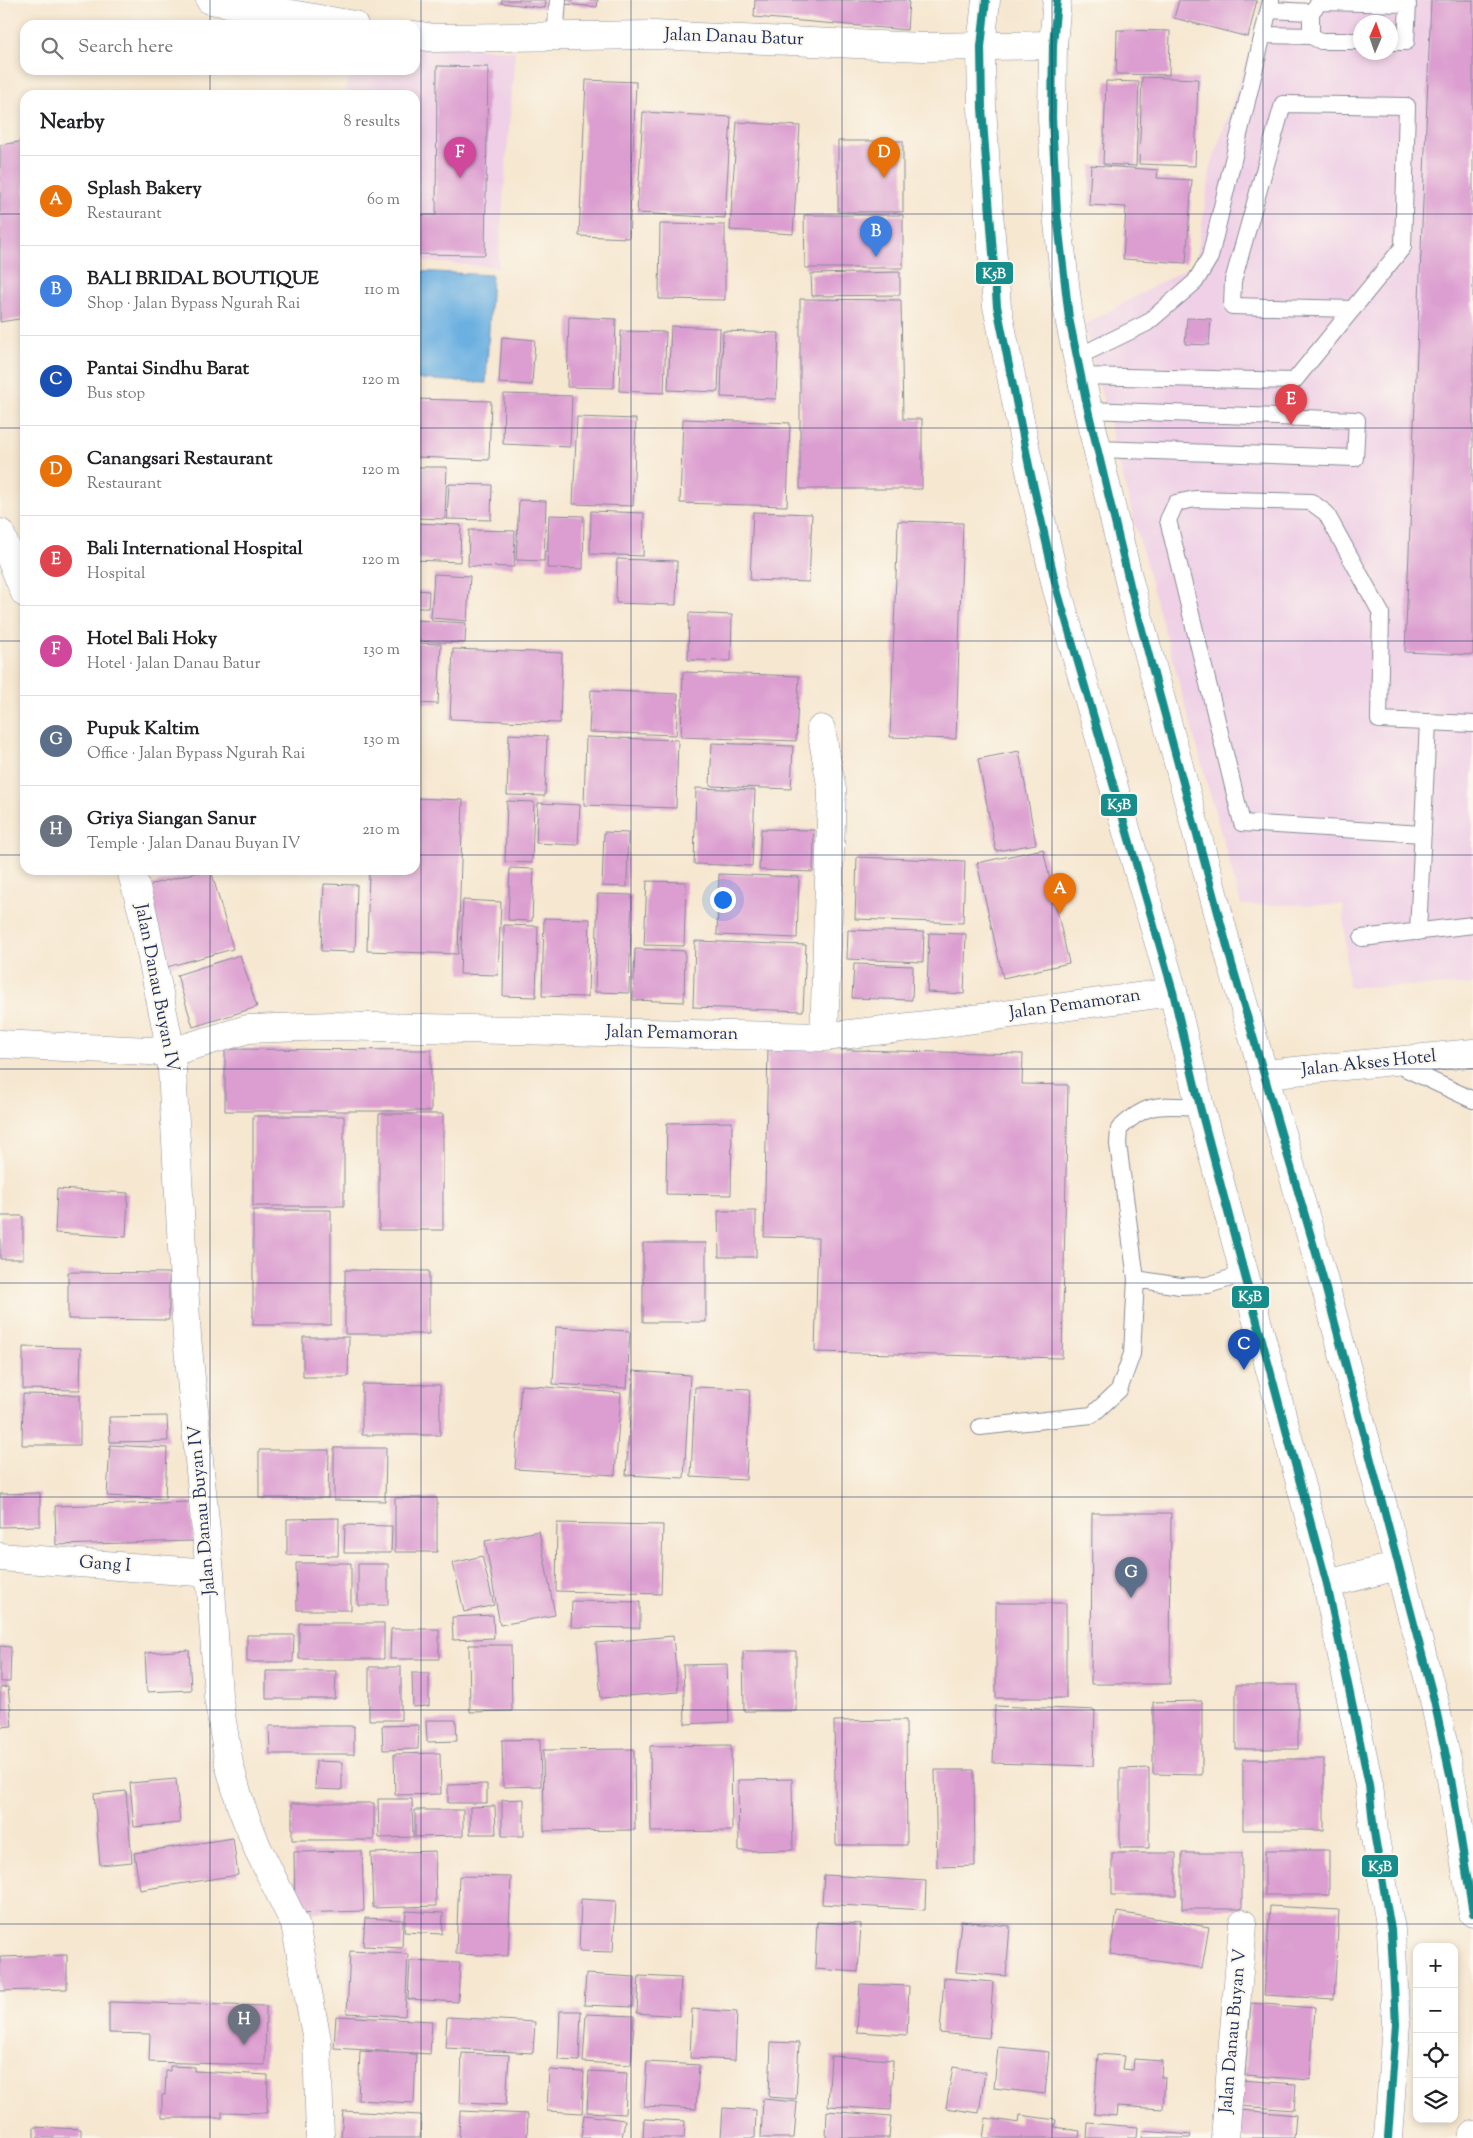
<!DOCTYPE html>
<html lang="en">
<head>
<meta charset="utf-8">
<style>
	body { margin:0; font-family:"Sorts Mill Goudy",serif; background:#f6f6f6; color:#202124 }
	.controls { position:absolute; right:15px; bottom:15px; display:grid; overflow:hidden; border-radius:10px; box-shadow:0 2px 8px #0003 }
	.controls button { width:45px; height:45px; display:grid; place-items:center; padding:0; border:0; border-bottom:1px solid #e0e0e0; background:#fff; color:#202124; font:25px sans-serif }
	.compass { position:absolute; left:1353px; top:15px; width:45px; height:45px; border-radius:50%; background:#fff; box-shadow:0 2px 8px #0003; rotate:2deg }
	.you { position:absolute; left:722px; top:899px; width:18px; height:18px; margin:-12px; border:4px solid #fff; border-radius:50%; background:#1a73e8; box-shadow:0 0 0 8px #1a73e833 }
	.badge { display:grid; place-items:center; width:32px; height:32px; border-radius:50%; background:#111827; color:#fff; font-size:16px; font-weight:700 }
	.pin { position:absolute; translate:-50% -41px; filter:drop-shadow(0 1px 2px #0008) }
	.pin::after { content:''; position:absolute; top:26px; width:18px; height:15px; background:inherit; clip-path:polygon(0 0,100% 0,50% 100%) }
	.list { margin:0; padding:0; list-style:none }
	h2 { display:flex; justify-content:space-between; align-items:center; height:65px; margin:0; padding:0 20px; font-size:21px }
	h2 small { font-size:16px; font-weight:400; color:#757577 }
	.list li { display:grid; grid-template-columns:32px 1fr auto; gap:15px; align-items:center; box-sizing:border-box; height:90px; padding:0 20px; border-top:1px solid #e0e0e0 }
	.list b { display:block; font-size:19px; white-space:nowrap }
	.list p { margin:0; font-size:16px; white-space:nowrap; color:#757577 }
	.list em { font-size:16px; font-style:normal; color:#757577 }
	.icon { flex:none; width:28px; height:28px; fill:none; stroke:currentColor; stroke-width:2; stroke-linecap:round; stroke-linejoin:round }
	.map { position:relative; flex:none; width:1473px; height:2138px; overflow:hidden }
	.search { position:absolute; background:#fff; box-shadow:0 2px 8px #0003; left:20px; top:20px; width:400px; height:55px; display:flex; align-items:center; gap:12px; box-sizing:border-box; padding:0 18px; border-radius:15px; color:#757577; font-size:19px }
	.panel { position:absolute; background:#fff; box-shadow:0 2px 8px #0003; left:20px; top:90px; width:400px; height:785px; border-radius:15px }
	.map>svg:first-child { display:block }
	.built { fill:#efd0e6; fill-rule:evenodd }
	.water { fill:#6cb0e1; stroke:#4470a0 }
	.building { fill:#dc9ed0 }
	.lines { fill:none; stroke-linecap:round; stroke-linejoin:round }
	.service-casing { stroke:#888b97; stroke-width:18 }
	.minor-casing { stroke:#888b97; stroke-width:29 }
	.trunk-casing { stroke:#888b97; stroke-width:29 }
	.service { stroke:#fff; stroke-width:16 }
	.minor { stroke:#fff; stroke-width:28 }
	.trunk { stroke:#fff; stroke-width:28 }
	.bus-1-casing { stroke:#fbf7ec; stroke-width:11 }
	.bus-1 { stroke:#158d8b; stroke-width:8 }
	.grid { fill:none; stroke:#1b2f5e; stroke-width:1; stroke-opacity:0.55 }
	.labels { text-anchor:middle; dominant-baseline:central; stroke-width:4; stroke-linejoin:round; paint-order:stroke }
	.street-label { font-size:18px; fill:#1b2f5e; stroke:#fbf7ec }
	.line-badge { stroke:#fbf7ec; stroke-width:2 }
	.badge-label { font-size:14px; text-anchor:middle; font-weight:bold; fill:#fff }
</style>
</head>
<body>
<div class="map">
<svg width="1473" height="2138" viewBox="0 0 1473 2138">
	<rect width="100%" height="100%" fill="#fbf7ec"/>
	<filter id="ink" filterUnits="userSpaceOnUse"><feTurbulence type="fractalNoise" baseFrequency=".02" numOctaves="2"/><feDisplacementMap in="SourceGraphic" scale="10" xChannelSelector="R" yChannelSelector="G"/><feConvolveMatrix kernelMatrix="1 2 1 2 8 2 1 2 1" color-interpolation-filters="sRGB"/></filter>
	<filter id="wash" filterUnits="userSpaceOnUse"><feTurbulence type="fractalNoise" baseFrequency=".0096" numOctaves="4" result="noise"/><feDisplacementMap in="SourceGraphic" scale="20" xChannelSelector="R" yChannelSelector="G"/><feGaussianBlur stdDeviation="1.12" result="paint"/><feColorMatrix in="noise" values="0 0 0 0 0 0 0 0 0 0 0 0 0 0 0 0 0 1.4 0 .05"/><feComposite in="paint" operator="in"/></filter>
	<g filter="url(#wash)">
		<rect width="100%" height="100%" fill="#f6e7d0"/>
		<!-- built -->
		<path class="built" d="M1263,0H1473V985L1348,987L1343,905H1241L1135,525L1084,325L1196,263L1211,166L1255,36ZM1360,22H1390V52H1360Z
			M415,43L515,51L498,267L415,261V95H346L348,70H415Z"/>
		<!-- water -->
		<path class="water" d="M415,271L492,275L486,383L415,379Z"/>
		<g id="blocks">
			<!-- building -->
			<path class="building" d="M502,0H546L545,8L501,3Z
				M565,0H598L597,7L564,4Z
				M755,0H909L907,30L754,17Z
				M1179,0H1257L1248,37L1174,18Z
				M1431,0H1473V655L1405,652Z
				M1117,30L1170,31L1169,75L1116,74Z
				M437,66L488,67L485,255L415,254V215H436Z
				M1142,77L1198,79L1195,166L1139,164Z
				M586,80L636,82L629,238L579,236Z
				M1106,81L1139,82L1136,166L1103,164Z
				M643,112L731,117L725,218L637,213Z
				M737,122L800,126L793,234L730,230Z
				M25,141V318L0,322V145Z
				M838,141H903V212H838Z
				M1091,165L1158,170L1157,178L1192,180L1186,263L1123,259L1126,207L1089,205Z
				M804,215H903V268H805Z
				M660,224L725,225V300L659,299Z
				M900,272V295L812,296L811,274Z
				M800,299L901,300L903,419H922V489H800Z
				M569,317L616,319L614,388L567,387Z
				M1187,318L1211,319L1209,345L1185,344Z
				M671,326L720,328L718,392L668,390Z
				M621,331L666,332L664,393L619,391Z
				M723,331L779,333L776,399L721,397Z
				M502,337L535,340L532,385L499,383Z
				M504,394L572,396L570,447L503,444Z
				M415,399L491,401L489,460L415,457Z
				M577,417L636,419L633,506L573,504Z
				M683,419L790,423L787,506L680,503Z
				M415,467H447L445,519L415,518Z
				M449,484L492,485L491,520L447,519Z
				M519,500L546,501L544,561L516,560Z
				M591,511L644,513L643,556L590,554Z
				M753,512L812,514L809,582L750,580Z
				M549,515L584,516L583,569L547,568Z
				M898,521L963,523L956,739L890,737Z
				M415,523L461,525L460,562L415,560Z
				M469,530L515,531L514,567L468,566Z
				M617,559L677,561L676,605L616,603Z
				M434,574L470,576L467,621L431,618Z
				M415,590L429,591L428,608H415Z
				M689,613L732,615L731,661L688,660Z
				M415,620L466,623L465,643L415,641Z
				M415,643L441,644L438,704L415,703Z
				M453,649L562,653L560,723L450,719Z
				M683,672L799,676L796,741L681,737Z
				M591,690L678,694L676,735L589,732Z
				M509,734L547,736L545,796L507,795Z
				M586,737L678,740L676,808L584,805Z
				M712,743L793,746L791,789L710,786Z
				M1019,751L1036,844L996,851L978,759Z
				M696,788L755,790L752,866L694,864Z
				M415,798L463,800L458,954L367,951L369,870H415Z
				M507,801L534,802L532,863L505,862Z
				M538,803L580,805L578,845L536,843Z
				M761,829L814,830L813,872L759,870Z
				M604,832L628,833L627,887L602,886Z
				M1043,849L1069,963L1003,978L977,863Z
				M857,857L965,861L963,923L855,919Z
				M510,868L534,869L532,921L508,920Z
				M148,870H167V871L149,875Z
				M206,870H211L233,949L167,967L145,886Z
				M719,874L799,877L797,938L717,935Z
				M647,881L686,882L684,946L644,945Z
				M324,884L357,885L355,952L321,951Z
				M598,894L632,895L629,993L595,992Z
				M463,900L501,902L498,975L460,974Z
				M544,918L590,919L588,997L542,996Z
				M504,925L538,926L536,997L503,996Z
				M848,930L924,932L923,962L847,959Z
				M929,933L966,934L964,994L927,992Z
				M695,941L806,945L803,1011L693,1007Z
				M635,949L685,951L684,1002L633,1000Z
				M240,955L257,1007L193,1027L177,975Z
				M854,964L913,966L912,1000L852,998Z
				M768,1048L1023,1054L1022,1084L1068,1085L1062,1358L815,1352L818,1238L764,1237Z
				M225,1049L431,1050V1111H225Z
				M379,1114H443V1230H379Z
				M253,1116H344V1206H253Z
				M732,1122L731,1195L666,1194L667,1123Z
				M57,1189L128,1193L126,1237L55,1233Z
				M253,1210H331V1325H253Z
				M718,1211H756V1257H719Z
				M0,1216H23V1259H0Z
				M643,1243H706V1322H643Z
				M345,1270L429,1271V1334H345Z
				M68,1272L169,1273V1320L68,1319Z
				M556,1327L630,1331L627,1388L553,1384Z
				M303,1337H349L348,1377H303Z
				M23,1347L81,1348L80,1390L23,1389Z
				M633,1371L690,1375L684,1478L626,1475Z
				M362,1384L440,1385V1435H362Z
				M521,1385L621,1393L615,1475L515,1469Z
				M695,1387L750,1389L746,1480L691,1477Z
				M23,1394L80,1395V1445H22Z
				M167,1416L168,1441L110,1442L109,1417Z
				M110,1445L167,1448L165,1499L107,1496Z
				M334,1448H386L385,1501L334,1500Z
				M259,1450H329L328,1498H259Z
				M40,1493V1526L0,1527V1494Z
				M395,1498H437V1552H395Z
				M192,1502L193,1541L56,1545L55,1506Z
				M1092,1513H1171L1170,1684H1091Z
				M339,1518L338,1556L287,1555V1519Z
				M557,1523L663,1525L661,1594L556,1591Z
				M345,1525L392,1526L391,1553H344Z
				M539,1531L555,1615L500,1625L485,1541Z
				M482,1556L494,1605L464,1612L453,1563Z
				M296,1563H351V1610H297Z
				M358,1564H388V1605H358Z
				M572,1601L640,1602V1628L571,1627Z
				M996,1603H1066V1698H996Z
				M493,1615L494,1638L453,1640L452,1617Z
				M299,1623H384V1659H299Z
				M391,1629H439V1659H390Z
				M247,1635H294L293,1662H247Z
				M673,1636L678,1692L601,1698L596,1643Z
				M469,1645H511L512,1711L470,1712Z
				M0,1646L11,1647L10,1682H0Z
				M189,1650L191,1690L147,1692L145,1653Z
				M743,1651H796V1711H744Z
				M727,1664L729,1722L685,1724L683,1665Z
				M369,1667H401V1720H369Z
				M266,1671H336L335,1699H266Z
				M412,1673H429V1706L413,1707Z
				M1236,1685H1298V1749H1236Z
				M8,1687L12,1726L0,1727V1688Z
				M1202,1701V1775L1153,1774V1702Z
				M995,1706L1095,1710L1093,1766L993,1763Z
				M426,1720H456L457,1741L427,1742Z
				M906,1720L907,1845H836L834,1721Z
				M419,1725L418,1749L383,1750L382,1726Z
				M269,1726H354V1754H270Z
				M540,1739L541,1786L503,1787L502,1740Z
				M731,1745L732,1831L651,1832L650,1746Z
				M634,1749L635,1830L544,1831L543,1750Z
				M440,1753L441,1794L395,1795L394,1754Z
				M1243,1759H1324V1830H1243Z
				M316,1761L342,1762V1790L315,1789Z
				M1149,1768V1848H1120V1769Z
				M935,1770H974L975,1866L937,1867Z
				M176,1779L180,1823L134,1827L130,1783Z
				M792,1779L793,1850L739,1851L738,1780Z
				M487,1784V1803H448V1785Z
				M126,1791L132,1862L100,1865L94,1794Z
				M378,1799H412L413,1837L379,1838Z
				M524,1799V1836H502V1800Z
				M292,1803H374V1840H292Z
				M495,1806L496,1834H470V1807Z
				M415,1810H463V1836L415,1837Z
				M233,1838L238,1875L140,1890L134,1853Z
				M1265,1850H1329V1895H1265Z
				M362,1851L364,1911L295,1913L294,1852Z
				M435,1851L436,1906L373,1908L371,1853Z
				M1112,1853H1176V1895H1112Z
				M1182,1853H1242V1909H1182Z
				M824,1875L926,1881L925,1910L822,1904Z
				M459,1876L511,1877L508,1956L456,1954Z
				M581,1899L616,1901L613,1952L579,1951Z
				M1270,1906L1339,1910L1334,1999L1264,1995Z
				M406,1911L443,1913L442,1934L404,1932Z
				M1117,1912L1209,1927L1202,1968L1110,1954Z
				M365,1918L403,1920L402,1948L363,1946Z
				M961,1921L1010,1926L1006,1976L956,1972Z
				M817,1922L861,1924L858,1972L815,1969Z
				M350,1951L408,1954L405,2016L347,2013Z
				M67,1955V1989L0,1991V1957Z
				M410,1961L460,1963L458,2002L408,1999Z
				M586,1974L635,1977L633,2007L584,2005Z
				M639,1976L681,1978L679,2016L637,2013Z
				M944,1978L993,1982L989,2038L940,2033Z
				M860,1984L909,1986L907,2035L857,2032Z
				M109,2002L266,2006L265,2065L149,2062L150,2034L109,2033Z
				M1251,2003L1315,2008L1310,2080L1245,2075Z
				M692,2009L737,2012L735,2060L690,2058Z
				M560,2011H581L579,2061L558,2060Z
				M586,2014L634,2016L631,2065L583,2062Z
				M336,2016L432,2021L430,2054L334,2048Z
				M447,2017L535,2022L533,2053L445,2048Z
				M771,2042L799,2043L796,2099L769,2097Z
				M998,2047L1049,2052L1045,2094L994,2088Z
				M360,2051L416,2054L414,2103L358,2100Z
				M462,2053L509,2055L506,2105L460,2103Z
				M1098,2054L1124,2056L1122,2069L1133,2070L1134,2059L1162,2061L1161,2077H1165L1163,2109L1118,2106L1117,2116L1094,2114Z
				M831,2056L893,2060L891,2110L828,2106Z
				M647,2062L699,2065L696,2109L644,2106Z
				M170,2066L194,2067V2071L268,2075L267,2113L222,2112V2118H162V2095H165L166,2071H170Z
				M953,2067L985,2072L979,2113L946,2108Z
				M549,2070L584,2072L582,2113L547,2111Z
				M589,2071L627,2073L625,2114L587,2112Z
				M1241,2080L1296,2084L1294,2110L1239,2106Z
				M763,2099L797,2102L794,2138H761Z
				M723,2108L756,2110L755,2138H721Z
				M1240,2110L1296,2115L1294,2138H1238Z
				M343,2111L421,2115L420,2138H341Z
				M460,2111L528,2114L527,2138H459Z
				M827,2111L891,2116L889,2138H826Z
				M584,2115L625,2120L622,2138H581Z
				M1020,2115L1056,2120L1055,2127L1080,2131L1079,2138H983L986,2118L1019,2123Z
				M644,2119L685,2121L684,2138H643Z
				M1088,2123L1138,2127L1137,2138H1087Z
				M34,2127L81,2129V2138H34Z
				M1143,2131L1191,2135L1190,2138H1142Z"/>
		</g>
	</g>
	<g filter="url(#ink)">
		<use href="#blocks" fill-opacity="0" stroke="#888b97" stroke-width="1"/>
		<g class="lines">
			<defs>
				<path id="service" d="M1269,10L1311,12
					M1263,35L1311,36
					M555,37L558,0
					M1360,41H1321L1311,36V12L1320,2L1408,4L1406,42H1390
					M1077,357L1147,323L1195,282L1210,257L1271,0
					M1081,376L1294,381L1403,247L1407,106L1283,104L1233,281L1232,306L1353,309
					M1088,410L1357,420L1355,458L1097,449
					M1423,834L1242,823L1168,520L1176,503L1195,499L1311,502L1326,513L1381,613L1379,720L1473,724
					M1418,932L1428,722
					M1362,938L1473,925
					M1396,1064L1473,1100
					M1136,1279L1180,1286L1208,1285L1244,1274
					M980,1427L1092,1415L1119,1390L1132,1354L1136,1279L1118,1144L1119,1129C1149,1100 1161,1106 1200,1107"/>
				<path id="minor" d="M210,0L354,25
					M415,35L434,38L654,35L922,47L1053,45
					M0,533L25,593
					M821,729L832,790L824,1037
					M131,870L143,914L171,1052L187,1337L210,1573L218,1696L229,1764L241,1806L257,1847L295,1924L317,2040L320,2138
					M0,1044L171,1052L248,1029L331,1026L824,1037L952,1022L1173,992
					M1265,1074L1473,1053
					M0,1557L210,1573
					M1225,2138L1243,1924"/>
				<path id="trunk" d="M986,0L981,47L982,108L989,213L997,306L1029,466L1056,586L1173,992L1200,1107L1327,1584L1369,1785L1374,1832L1391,1930L1396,2024L1388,2138
					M1057,0L1053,45L1052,118L1057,214L1069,318L1088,410L1130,585L1179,766L1231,961L1322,1274L1434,1700L1451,1779L1473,1913
					M1327,1584L1398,1566
					M1473,2138V2135"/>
			</defs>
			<!-- service casing -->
			<use href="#service" class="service-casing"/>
			<!-- minor casing -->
			<use href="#minor" class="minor-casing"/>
			<!-- trunk casing -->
			<use href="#trunk" class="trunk-casing"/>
			<!-- service -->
			<use href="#service" class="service"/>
			<!-- minor -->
			<use href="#minor" class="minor"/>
			<!-- trunk -->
			<use href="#trunk" class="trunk"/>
			<defs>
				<path id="bus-1" d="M986,0L981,47L982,108L997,306L1029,466L1056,586L1173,992L1200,1107L1327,1584L1369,1785L1374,1832L1391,1930L1396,2024L1388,2138
					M1057,0L1053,45L1052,118L1057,214L1069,318L1088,410L1130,585L1231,961L1322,1274L1434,1700L1451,1779L1473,1913"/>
			</defs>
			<!-- bus-1 casing -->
			<use href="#bus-1" class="bus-1-casing"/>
			<!-- bus-1 -->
			<use href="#bus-1" class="bus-1"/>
		</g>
	</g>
	<!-- grid -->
	<path class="grid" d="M210,0V25M421,0V2138M631,0V2138M842,0V2138M1052,0V2138M1263,0V2138M210,70V95M0,214H25M415,214H1473M0,428H25M415,428H1473M0,641H25M415,641H1473M0,855H25M415,855H1473M210,870V2138M0,1069H1473M0,1283H1473M0,1497H1473M0,1710H1473M0,1924H1473"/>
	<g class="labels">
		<!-- street labels -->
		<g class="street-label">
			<text transform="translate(734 38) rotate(2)">Jalan Danau Batur</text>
			<text transform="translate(156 988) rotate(79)">Jalan Danau Buyan IV</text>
			<text transform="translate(1075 1005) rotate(-8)">Jalan Pemamoran</text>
			<text transform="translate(672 1034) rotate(1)">Jalan Pemamoran</text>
			<text transform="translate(1369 1064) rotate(-6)">Jalan Akses Hotel</text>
			<text transform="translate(203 1510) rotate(-95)">Jalan Danau Buyan IV</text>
			<text transform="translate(105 1565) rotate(4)">Gang I</text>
			<text transform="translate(1234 2031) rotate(-85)">Jalan Danau Buyan V</text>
		</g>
	</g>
	<g class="line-badge">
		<rect x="975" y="261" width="39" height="24" rx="5" fill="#158d8b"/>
		<rect x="1100" y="793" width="38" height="24" rx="5" fill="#158d8b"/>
		<rect x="1231" y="1285" width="39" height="24" rx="5" fill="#158d8b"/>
		<rect x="1361" y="1854" width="38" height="24" rx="5" fill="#158d8b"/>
	</g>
	<g class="badge-label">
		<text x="994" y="278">K5B</text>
		<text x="1119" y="809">K5B</text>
		<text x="1250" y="1301">K5B</text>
		<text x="1380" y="1871">K5B</text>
	</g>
</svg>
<div class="controls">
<button>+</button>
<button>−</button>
<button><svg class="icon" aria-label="locate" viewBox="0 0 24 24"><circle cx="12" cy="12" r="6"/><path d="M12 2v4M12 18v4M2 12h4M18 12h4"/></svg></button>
<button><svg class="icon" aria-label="layers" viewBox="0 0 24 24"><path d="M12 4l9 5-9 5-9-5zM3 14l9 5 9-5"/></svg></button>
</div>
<svg class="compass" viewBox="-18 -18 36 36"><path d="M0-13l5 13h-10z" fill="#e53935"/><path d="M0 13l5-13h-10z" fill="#757577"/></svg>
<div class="you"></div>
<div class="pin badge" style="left:1060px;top:914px;background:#e8710a">A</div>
<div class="pin badge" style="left:876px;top:257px;background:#3f7fe0">B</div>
<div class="pin badge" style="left:1244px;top:1370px;background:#1a4fb4">C</div>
<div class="pin badge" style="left:884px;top:178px;background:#e8710a">D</div>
<div class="pin badge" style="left:1291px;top:425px;background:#e0444e">E</div>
<div class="pin badge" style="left:460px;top:178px;background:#d1479c">F</div>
<div class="pin badge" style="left:1131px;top:1598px;background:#5c6f8a">G</div>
<div class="pin badge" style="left:244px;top:2045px;background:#6b7280">H</div>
<div class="search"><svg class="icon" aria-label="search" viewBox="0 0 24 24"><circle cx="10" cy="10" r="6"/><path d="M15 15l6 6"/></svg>Search here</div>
<section class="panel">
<h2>Nearby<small>8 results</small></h2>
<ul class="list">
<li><span class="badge" style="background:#e8710a">A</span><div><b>Splash Bakery</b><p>Restaurant</p></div><em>60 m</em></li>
<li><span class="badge" style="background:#3f7fe0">B</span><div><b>BALI BRIDAL BOUTIQUE</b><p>Shop · Jalan Bypass Ngurah Rai</p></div><em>110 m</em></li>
<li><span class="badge" style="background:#1a4fb4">C</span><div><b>Pantai Sindhu Barat</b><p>Bus stop</p></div><em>120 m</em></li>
<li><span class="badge" style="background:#e8710a">D</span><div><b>Canangsari Restaurant</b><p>Restaurant</p></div><em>120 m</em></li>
<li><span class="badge" style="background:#e0444e">E</span><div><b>Bali International Hospital</b><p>Hospital</p></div><em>120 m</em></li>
<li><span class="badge" style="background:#d1479c">F</span><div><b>Hotel Bali Hoky</b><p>Hotel · Jalan Danau Batur</p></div><em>130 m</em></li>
<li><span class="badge" style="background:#5c6f8a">G</span><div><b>Pupuk Kaltim</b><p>Office · Jalan Bypass Ngurah Rai</p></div><em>130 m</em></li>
<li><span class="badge" style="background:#6b7280">H</span><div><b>Griya Siangan Sanur</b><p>Temple · Jalan Danau Buyan IV</p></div><em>210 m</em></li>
</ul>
</section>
</div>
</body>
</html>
